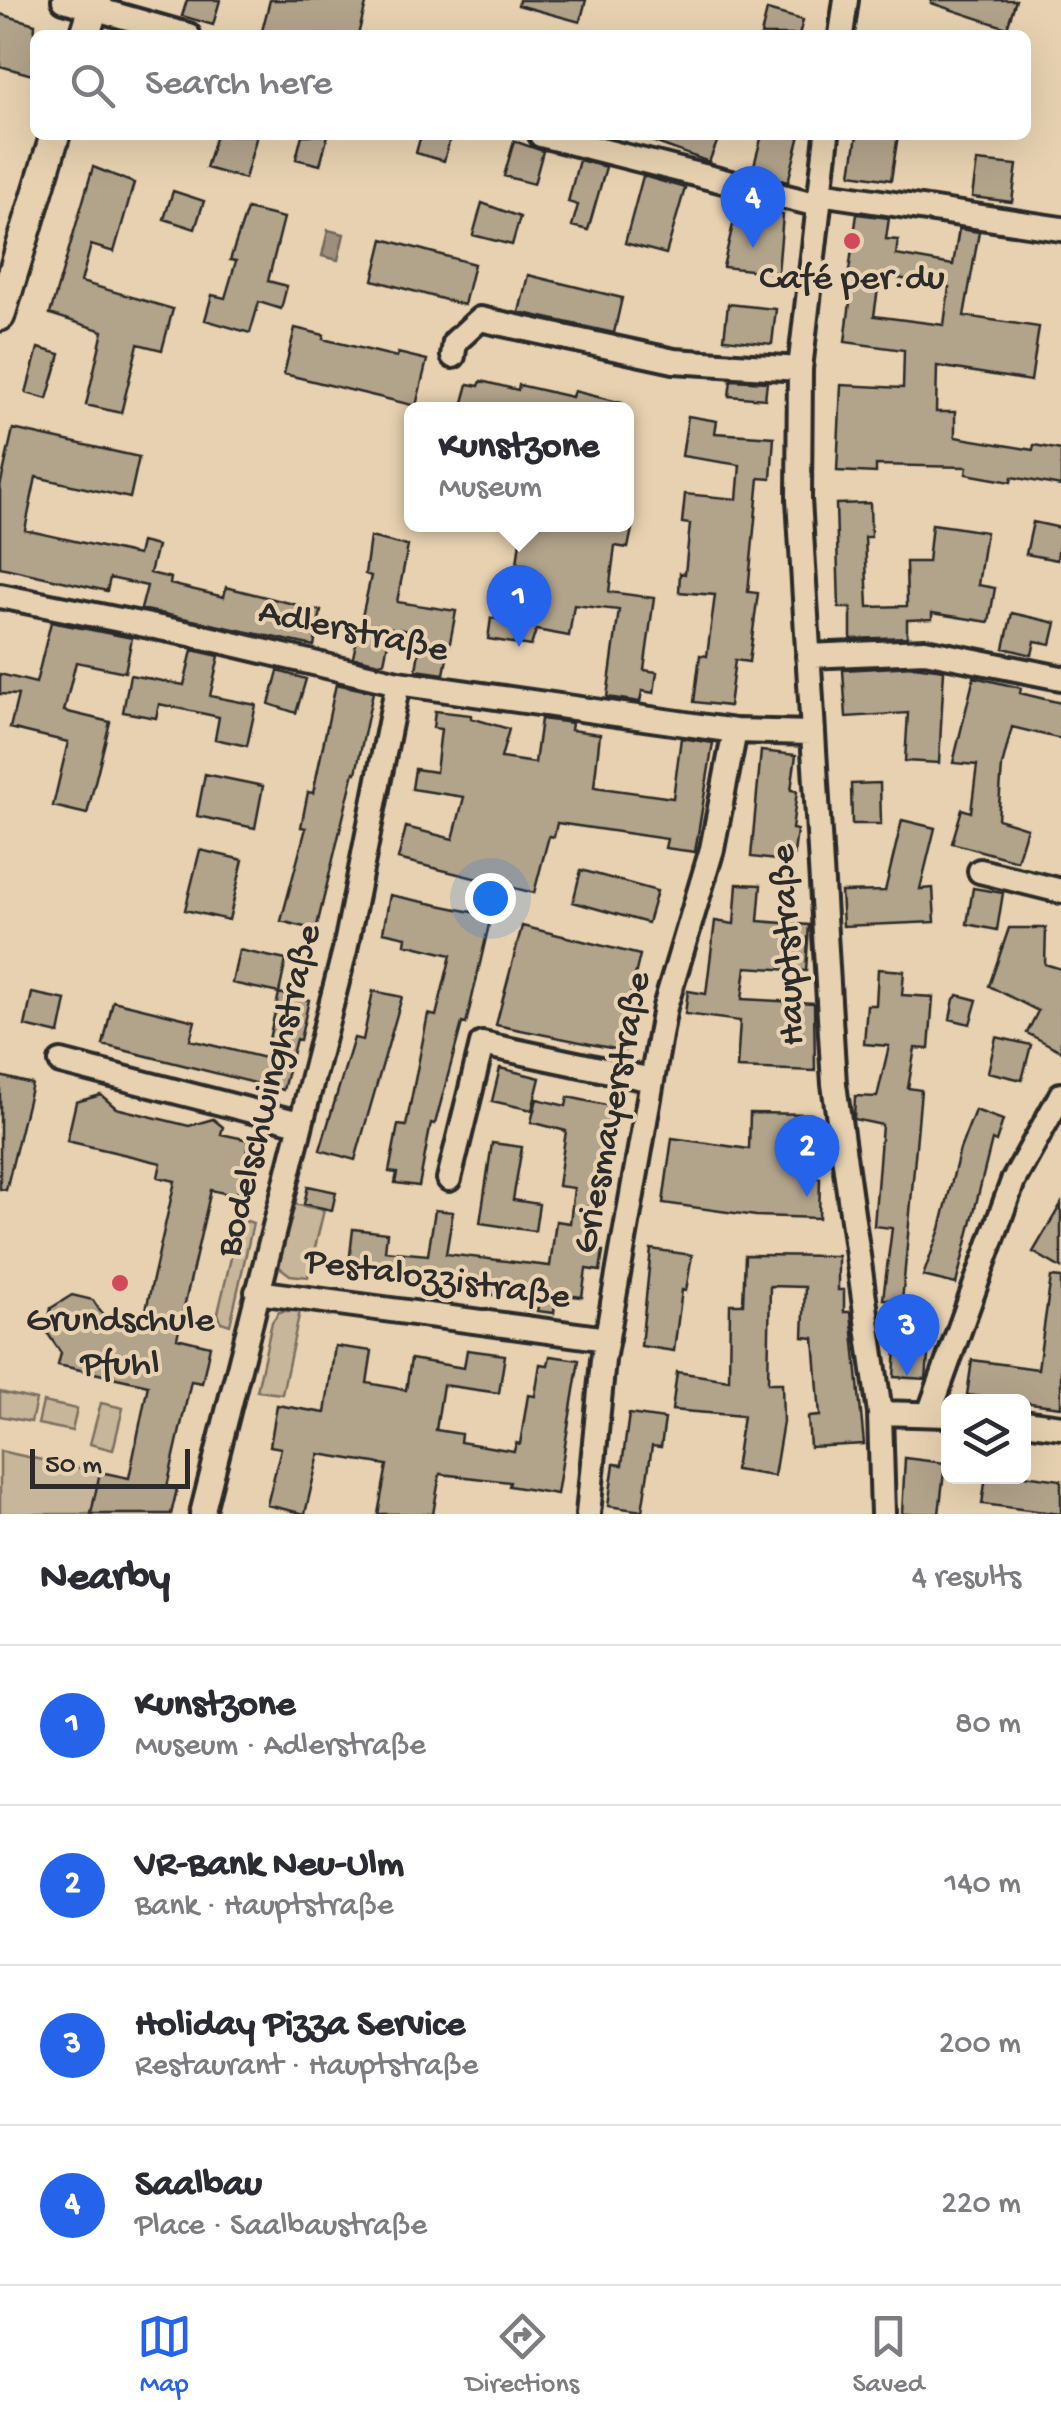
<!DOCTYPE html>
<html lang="en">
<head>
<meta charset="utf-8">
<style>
	body { margin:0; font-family:"Gochi Hand",sans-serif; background:#f2f2f3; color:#2b2b33 }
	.controls { position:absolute; right:30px; bottom:30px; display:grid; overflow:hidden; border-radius:15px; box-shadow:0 10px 40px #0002 }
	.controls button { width:90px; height:90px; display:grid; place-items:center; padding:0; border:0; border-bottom:2px solid #e1e1e2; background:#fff; color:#2b2b33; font:50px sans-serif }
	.scale { position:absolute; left:30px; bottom:25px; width:160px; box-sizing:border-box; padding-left:10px; border:5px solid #2b2b2b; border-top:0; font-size:28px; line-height:35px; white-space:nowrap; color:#2b2b2b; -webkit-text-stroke:8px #e7d1b0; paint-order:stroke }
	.you { position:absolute; left:490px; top:898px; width:35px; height:35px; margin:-25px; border:8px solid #fff; border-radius:50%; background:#1a73e8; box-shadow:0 0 0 15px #1a73e833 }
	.badge { display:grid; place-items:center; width:65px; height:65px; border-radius:50%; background:#2563eb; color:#fff; font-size:32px; font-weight:700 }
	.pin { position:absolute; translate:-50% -82px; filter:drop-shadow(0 2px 5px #0008) }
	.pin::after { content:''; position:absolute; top:52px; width:35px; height:30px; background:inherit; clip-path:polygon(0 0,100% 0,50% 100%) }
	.popup { position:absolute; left:404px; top:402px; width:230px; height:130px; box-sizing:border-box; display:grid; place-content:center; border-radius:15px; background:#fff; filter:drop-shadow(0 2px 8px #0005); font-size:32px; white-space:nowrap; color:#7c7c81 }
	.popup b { font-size:38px; color:#2b2b33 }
	.popup::after { content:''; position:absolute; left:50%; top:100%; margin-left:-20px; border:20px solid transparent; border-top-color:#fff }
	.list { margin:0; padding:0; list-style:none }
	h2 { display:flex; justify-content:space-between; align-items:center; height:130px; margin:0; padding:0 40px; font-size:42px }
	h2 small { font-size:32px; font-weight:400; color:#7c7c81 }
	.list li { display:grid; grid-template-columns:65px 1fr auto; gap:30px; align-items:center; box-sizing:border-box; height:160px; padding:0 40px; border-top:2px solid #e1e1e2 }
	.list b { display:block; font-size:38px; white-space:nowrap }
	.list p { margin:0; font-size:32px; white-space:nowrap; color:#7c7c81 }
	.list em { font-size:32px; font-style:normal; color:#7c7c81 }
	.icon { flex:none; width:55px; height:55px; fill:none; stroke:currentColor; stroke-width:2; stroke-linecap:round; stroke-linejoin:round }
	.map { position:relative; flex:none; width:1061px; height:1514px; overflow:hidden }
	.search { position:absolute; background:#fff; box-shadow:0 10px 40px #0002; left:30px; right:30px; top:30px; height:110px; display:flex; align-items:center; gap:25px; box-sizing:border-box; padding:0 35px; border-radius:15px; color:#7c7c81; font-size:38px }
	.sheet { height:770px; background:#fff }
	nav { display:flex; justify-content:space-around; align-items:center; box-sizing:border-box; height:140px; border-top:2px solid #e1e1e2; background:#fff; font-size:28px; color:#7c7c81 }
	nav a { display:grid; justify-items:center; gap:5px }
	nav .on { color:#2563eb }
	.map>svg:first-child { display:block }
	.green { fill:#c8b69a; stroke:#7a7062; stroke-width:2.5 }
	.water { fill:#9d8f7b; stroke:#6f675b; stroke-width:2.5 }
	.building { fill:#b2a38b; stroke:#2b2b2b; stroke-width:2.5; fill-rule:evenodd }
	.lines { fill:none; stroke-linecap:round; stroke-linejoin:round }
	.minor-casing { stroke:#2b2b2b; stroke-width:30 }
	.major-casing { stroke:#2b2b2b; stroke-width:35 }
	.minor { stroke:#e7d1b0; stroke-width:22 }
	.major { stroke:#e7d1b0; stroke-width:28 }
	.poi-dot { fill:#d1495b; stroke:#e7d1b0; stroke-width:4 }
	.labels { text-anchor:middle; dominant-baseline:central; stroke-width:8; stroke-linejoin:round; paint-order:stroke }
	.poi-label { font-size:38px; fill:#2b2b2b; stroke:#e7d1b0 }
	.street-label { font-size:38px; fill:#2b2b2b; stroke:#e7d1b0 }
</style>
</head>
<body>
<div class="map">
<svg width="1061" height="1514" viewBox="0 0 1061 1514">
	<rect width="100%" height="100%" fill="#e7d1b0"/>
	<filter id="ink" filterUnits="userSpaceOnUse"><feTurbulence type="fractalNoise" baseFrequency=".01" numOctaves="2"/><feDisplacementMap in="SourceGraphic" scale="20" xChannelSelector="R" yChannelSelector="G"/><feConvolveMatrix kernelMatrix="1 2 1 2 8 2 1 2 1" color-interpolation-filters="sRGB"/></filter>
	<g filter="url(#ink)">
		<!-- green -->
		<path class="green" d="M288,1203L324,1210L308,1277L290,1275L278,1266Z
			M247,1221L253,1223L230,1325L221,1322L218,1313L238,1228Z
			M285,1311H300L282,1394L257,1391L272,1322L279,1312Z
			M0,1392L36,1400L31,1422L0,1416Z
			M43,1402L77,1409L72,1431L38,1424Z
			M101,1403L123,1408L113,1450L90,1444Z
			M0,1451L177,1489L171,1514H0Z"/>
		<!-- water -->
		<path class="water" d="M328,230L344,234L338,260L322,256Z"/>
		<!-- building -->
		<path class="building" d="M187,0H220L213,25L182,16Z
			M270,0H367L358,35H261Z
			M519,0H586L580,22L518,5Z
			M932,0H1016L1007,28L931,3Z
			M767,10L803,20L799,35H761Z
			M0,14L35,24L32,75L0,66Z
			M216,135H257L245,179L206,168Z
			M302,135H328L320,165L296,159Z
			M421,135H451L444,161L416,153Z
			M635,135H720L709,162Z
			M762,135H800L788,182L752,173Z
			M857,135H898L891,180L851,174Z
			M514,141L543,151L534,184L504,176Z
			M579,160L606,167L588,230L572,226L578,205L568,202Z
			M977,161L1017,165L1012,202L972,197Z
			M93,167L134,183L114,252L91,245L81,282L173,309L162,350L138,344L121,413L86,405L103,331L50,314Z
			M643,176L685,188L666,254L625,243Z
			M173,191L204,201L195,229L164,219Z
			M482,203L520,217L512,245L473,235Z
			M738,203L783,215L778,273L723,267Z
			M247,209L284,218L268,281L287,286L281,309L259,302L250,333L205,320L212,295L225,298L236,261L230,260Z
			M857,214L889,218L886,239L898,240L896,255L953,265L959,229L979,232L964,316L1039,327L1031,381L937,366L936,412H955V437L1033,450L1034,445L1061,450V486L1012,477L1011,482L966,474L967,467L876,465V473L837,471L841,385L903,388L904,350L845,342L852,286L847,285ZM880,275L949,287L944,325L874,316Z
			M383,239L474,264L464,305L373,280Z
			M528,275L622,298L614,333L519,312Z
			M728,304L776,309L772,344L724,339Z
			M295,328L324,335L323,339L397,357L398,353L427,360L416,406L284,374Z
			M38,348L60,354L47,399L26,393Z
			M731,380L767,382L765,399L729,396Z
			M481,381L518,390L519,385L572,397L574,391L622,403L621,410H461L468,384L479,386Z
			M688,416L717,421L715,433L774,437L771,479L759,478L748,592L758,593L749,662L735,660L729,706L694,702L700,655L707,656L715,595L679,592L680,573L685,574L690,524L682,523L685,494L737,499L740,465L682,456Z
			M13,429L139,457L130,498L36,477L25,530L138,555L141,542L157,546L150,573L171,578L170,584L224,597L226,587L321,611L314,646L141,609L147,586L110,578L107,591L0,567V487Z
			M870,503L871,537H865L868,607L907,606L906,562H928L932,524L954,527L986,532L978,585L995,588L989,622L932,613V619L907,620V637L851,639V608H839L836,504Z
			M1033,522L1061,528L1057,560L1026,554Z
			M522,524H633L628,548L615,546L609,592L654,598L644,670L657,672L654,693L642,691L640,702L607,697L619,610L574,605L569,636L536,630L531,646L488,639L491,618L510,621Z
			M370,537L408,546L397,602L456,611L444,674L416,670L422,633L391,628L384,662L379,663L353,657L371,576L365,574Z
			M1012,613L1056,623L1051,644L1035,641L1032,655L1004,648Z
			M51,622L132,638L125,672L76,662L64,711L110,722L87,814L53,806L68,742L10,728L18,695L0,694V674L36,683Z
			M192,650L219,656L210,696L256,705L247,746L215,739L219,717L159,704L156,718L123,712L130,675L184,685Z
			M914,666L944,670L939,763L905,761L908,713L846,717L843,670Z
			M278,671L306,679L296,713L269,704Z
			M974,677L1021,688L1020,693L1061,703V739L1012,727L1002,766L998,819L1027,828L1017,861L952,843L962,809L971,812L977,765L953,763Z
			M336,684L373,692L356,773L354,772L316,930L281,921L306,828L301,827L308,792L313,793Z
			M435,711L471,715V718L509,729L501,758L535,763L541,719L572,723L571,730L600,734L594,787L673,798L681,738L713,743L695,852L665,848L667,839L557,823L554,837L549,836L534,893L398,859L406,827L453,839L464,797L412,789L415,769L436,772L441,729L433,728Z
			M761,751L796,755L791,790L797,791L792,829L797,830L793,862L751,857Z
			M205,774L263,786L255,828L197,816Z
			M880,783L881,824H852L851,784Z
			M902,820L935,828L920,889L933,888L935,922L843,926L841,892L885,891Z
			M200,850L243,860L229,920L185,910Z
			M581,870L657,891L648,923L573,902Z
			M737,884L761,885L758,921L809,925L806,971L746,967L742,999L814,1003L815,1071L737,1068L740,1021L685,1014L688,991L706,994L715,921L734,924Z
			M973,888L1003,893L997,930L967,924Z
			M390,895L491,916L466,1024L462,1023L435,1124L431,1123L419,1186L395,1183L397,1173L389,1172L398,1125L406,1126L428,1014L436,1016L451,955L405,944L406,937L383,932Z
			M522,926L640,955L626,1013L632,1015L625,1051L496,1025Z
			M1009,928H1046L1045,964L1061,969V1051L1027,1033L1038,1011L989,986Z
			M239,950L286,960L279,993L232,983Z
			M878,969L904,971L902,995L933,997L929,1049L915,1048L908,1088L921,1090L902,1302L883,1299L892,1228L874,1226L882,1125L854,1119L855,1096L877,1097L889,1046L864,1044L867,1005H876Z
			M373,991L402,997L355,1160L320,1150L354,1038L363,1040Z
			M32,993L66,1000L59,1034L25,1026Z
			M279,993L309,1000L300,1040L296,1039L283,1090L103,1045L113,1001L195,1021L190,1040L265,1058Z
			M958,995L977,1000L970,1024L950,1019L954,999Z
			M996,1037L1031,1045L1022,1080L988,1072Z
			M500,1068L540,1078L532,1110L492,1101Z
			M0,1076L32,1084L6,1190L0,1189Z
			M101,1095L116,1108L189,1126L213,1119L223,1127L221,1134L249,1140L237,1196L211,1190L177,1338L210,1346L202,1383L191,1381L167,1487L177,1489L171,1514H91L100,1472L129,1478L148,1385L58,1365L61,1353L46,1331L51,1308L72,1295L93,1300L102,1314L143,1323L175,1181L158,1177L161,1163L67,1141L76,1102Z
			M568,1097L620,1108L615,1131L604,1129L596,1191L591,1190L586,1225L595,1226L591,1249L603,1251L600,1271L586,1269L582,1297L556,1294L554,1313L537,1311L539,1302L348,1273L353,1229L387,1233L385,1251L428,1255L435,1210L453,1212L446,1254L550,1266L556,1221L570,1223L574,1188L558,1186L566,1131L531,1122L537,1099L566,1106Z
			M975,1110L1003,1120L996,1142L992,1140L956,1284L923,1276L940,1229L960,1149Z
			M750,1113L812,1114L810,1177L820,1178L819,1218L756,1216L663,1203L672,1138L749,1149Z
			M492,1143L522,1147L513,1200L539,1204L535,1231L480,1223Z
			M308,1186L336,1192L332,1210L304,1204Z
			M1061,1204V1268L1033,1252Z
			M651,1249L692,1255L686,1291L682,1290L674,1351L641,1346Z
			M745,1255L838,1256V1290H844V1312H851L864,1444L810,1447L808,1417L820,1416L814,1338L803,1337L805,1287L770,1286L768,1383H782L783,1422L774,1476L735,1470L743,1416L672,1410L677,1372L729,1380L730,1304H743Z
			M1051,1277L1061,1278V1407L967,1395L972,1360L1038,1369Z
			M904,1330L930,1333L926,1379L894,1377L897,1334L903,1335Z
			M335,1346L372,1351L367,1383L406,1390L411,1359L464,1368L467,1350L505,1355L499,1393L443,1385L436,1430L461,1434L460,1442L514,1451L516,1443L520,1444L528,1395L535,1396L540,1364L548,1365L550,1356L579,1360L557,1494L509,1486L510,1482L440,1474L433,1514H378L387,1465L319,1454L305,1514L267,1505L281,1448L270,1446L277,1405L325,1413Z
			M629,1414L665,1419L661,1447L652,1446L642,1511L608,1506L614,1464L622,1465Z
			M905,1458L945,1463L939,1514H902Z
			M1024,1475L1061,1480V1514L982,1504L986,1476Z"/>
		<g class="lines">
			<defs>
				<path id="minor" d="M64,0L188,35
					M841,35L846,0
					M541,135L818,205
					M827,135L800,369L799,499L834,1084L880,1413L883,1514
					M820,193L1061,229
					M453,356L455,342L480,319L674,361L800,369
					M0,596L195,635L398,683L735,731L813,733
					M808,656L925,651L1061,678
					M980,871L1061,891
					M61,1062L299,1123
					M449,1179L482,1044L652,1080
					M257,1292L607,1339
					M880,1413L948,1415
					M929,1414L1013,1181L1061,1095
					M1024,1422L1061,1427
					M202,1514L345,950L398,683
					M588,1514L603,1360L665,1007L712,849L735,731"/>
				<path id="major" d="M85,35L96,0
					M0,316L55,135"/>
			</defs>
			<!-- minor casing -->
			<use href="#minor" class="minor-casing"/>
			<!-- major casing -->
			<use href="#major" class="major-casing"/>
			<!-- minor -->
			<use href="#minor" class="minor"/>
			<!-- major -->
			<use href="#major" class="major"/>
		</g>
	</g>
	<!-- markers -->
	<g class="poi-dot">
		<circle cx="852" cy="241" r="10"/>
		<circle cx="120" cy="1283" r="10"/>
	</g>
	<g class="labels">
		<!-- poi labels -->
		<g class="poi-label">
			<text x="852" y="280">Café per.du</text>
			<text x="120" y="1322">Grundschule<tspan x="120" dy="44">Pfuhl</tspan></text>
		</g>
		<!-- street labels -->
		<g class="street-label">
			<text transform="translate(353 633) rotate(12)">Adlerstraße</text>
			<text transform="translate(790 945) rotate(-93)">Hauptstraße</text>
			<text transform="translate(271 1091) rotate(-76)">Bodelschwinghstraße</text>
			<text transform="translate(614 1113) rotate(-79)">Griesmayerstraße</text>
			<text transform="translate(437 1281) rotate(8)">Pestalozzistraße</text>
		</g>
	</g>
</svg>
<div class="controls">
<button><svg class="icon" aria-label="layers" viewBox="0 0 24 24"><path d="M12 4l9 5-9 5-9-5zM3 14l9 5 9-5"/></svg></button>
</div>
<div class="scale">50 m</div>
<div class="you"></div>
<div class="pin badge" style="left:519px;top:647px">1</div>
<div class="popup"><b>Kunstzone</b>Museum</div>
<div class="pin badge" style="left:807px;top:1197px">2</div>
<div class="pin badge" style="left:907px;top:1376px">3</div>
<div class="pin badge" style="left:753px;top:248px">4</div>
<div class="search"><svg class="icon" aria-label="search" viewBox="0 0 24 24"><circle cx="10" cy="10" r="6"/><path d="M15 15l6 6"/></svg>Search here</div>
</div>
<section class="sheet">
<h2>Nearby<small>4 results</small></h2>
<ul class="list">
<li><span class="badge">1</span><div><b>Kunstzone</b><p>Museum · Adlerstraße</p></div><em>80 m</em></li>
<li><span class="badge">2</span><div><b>VR-Bank Neu-Ulm</b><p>Bank · Hauptstraße</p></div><em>140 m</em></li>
<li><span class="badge">3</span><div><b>Holiday Pizza Service</b><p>Restaurant · Hauptstraße</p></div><em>200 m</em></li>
<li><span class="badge">4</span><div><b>Saalbau</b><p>Place · Saalbaustraße</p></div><em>220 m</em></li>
</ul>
</section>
<nav>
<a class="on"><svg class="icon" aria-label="map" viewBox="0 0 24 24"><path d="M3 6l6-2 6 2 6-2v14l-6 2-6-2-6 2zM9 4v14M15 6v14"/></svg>Map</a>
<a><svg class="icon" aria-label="directions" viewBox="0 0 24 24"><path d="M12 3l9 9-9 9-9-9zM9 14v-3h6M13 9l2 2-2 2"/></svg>Directions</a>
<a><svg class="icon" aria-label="saved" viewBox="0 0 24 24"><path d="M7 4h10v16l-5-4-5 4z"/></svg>Saved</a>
</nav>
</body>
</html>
